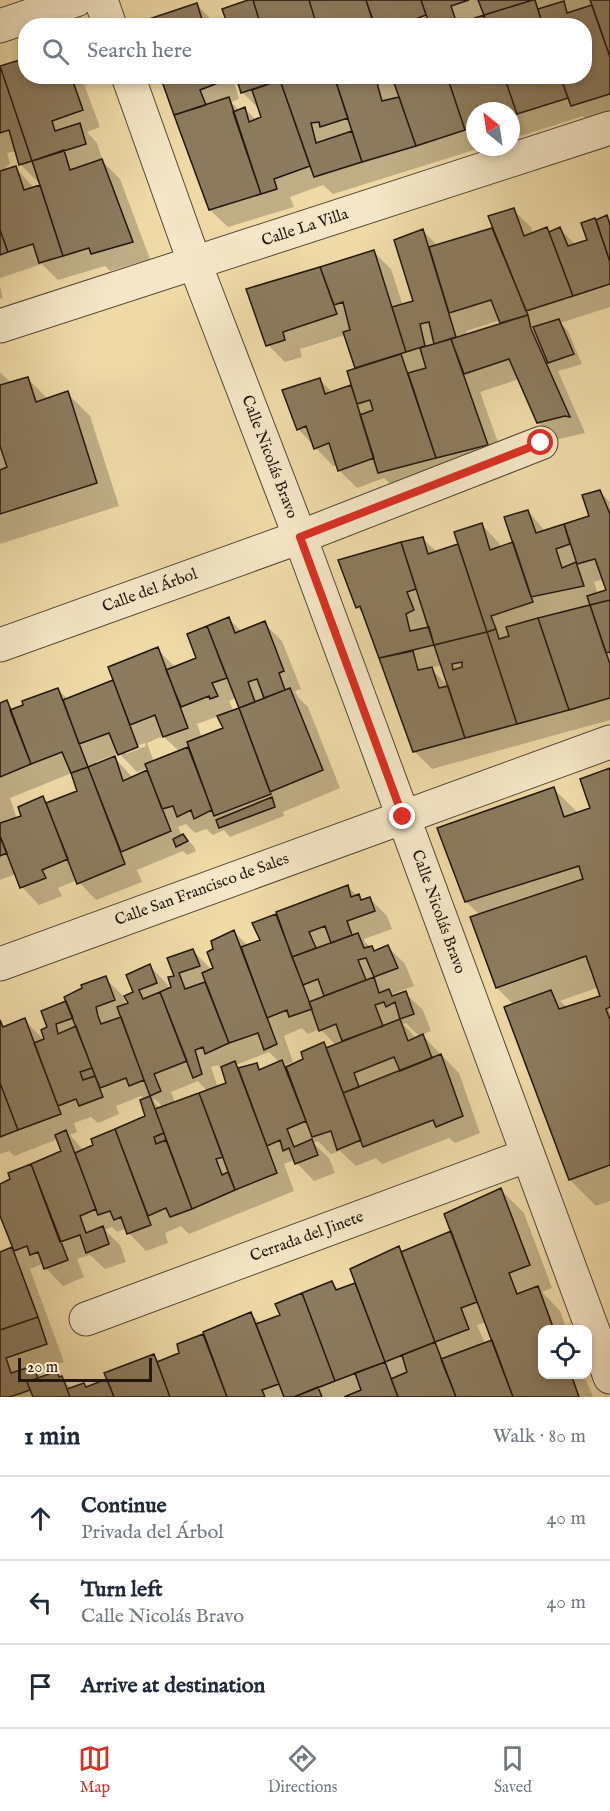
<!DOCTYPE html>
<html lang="en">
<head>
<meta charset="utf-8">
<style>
	body { margin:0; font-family:"IM FELL English",serif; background:#f6f6f7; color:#1f2937 }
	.controls { position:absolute; right:18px; bottom:18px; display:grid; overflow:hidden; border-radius:12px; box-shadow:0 3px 9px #0003 }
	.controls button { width:54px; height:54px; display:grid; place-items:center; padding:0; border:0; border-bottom:2px solid #e0e1e3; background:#fff; color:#1f2937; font:30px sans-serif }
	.compass { position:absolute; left:466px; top:102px; width:54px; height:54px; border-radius:50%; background:#fff; box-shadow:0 3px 9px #0003; rotate:330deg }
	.scale { position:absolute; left:18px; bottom:15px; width:134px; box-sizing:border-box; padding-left:6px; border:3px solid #22160e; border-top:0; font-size:16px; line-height:21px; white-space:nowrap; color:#22160e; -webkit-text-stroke:4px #f4e6c6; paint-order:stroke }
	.stop { position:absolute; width:18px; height:18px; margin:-14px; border:4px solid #d93025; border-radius:50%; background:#fff }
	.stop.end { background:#d93025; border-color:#fff; box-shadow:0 2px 6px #0008 }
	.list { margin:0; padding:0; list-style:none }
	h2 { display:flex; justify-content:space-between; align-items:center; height:78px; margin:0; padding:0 24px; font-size:26px }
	h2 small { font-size:20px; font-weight:400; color:#747a83 }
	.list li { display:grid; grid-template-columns:39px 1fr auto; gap:18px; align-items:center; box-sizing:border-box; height:84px; padding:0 24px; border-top:2px solid #e0e1e3 }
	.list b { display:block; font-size:22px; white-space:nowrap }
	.list p { margin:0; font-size:20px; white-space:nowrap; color:#747a83 }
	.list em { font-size:20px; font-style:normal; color:#747a83 }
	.icon { flex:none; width:33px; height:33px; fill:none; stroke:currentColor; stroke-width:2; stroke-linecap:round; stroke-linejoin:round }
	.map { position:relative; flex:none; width:610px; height:1397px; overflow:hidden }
	.search { position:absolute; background:#fff; box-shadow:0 3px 9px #0003; left:18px; right:18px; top:18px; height:66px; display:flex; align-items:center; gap:15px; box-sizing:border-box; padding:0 21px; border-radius:24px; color:#747a83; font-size:22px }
	.sheet { height:330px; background:#fff }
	nav { display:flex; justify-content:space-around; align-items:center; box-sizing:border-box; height:84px; border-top:2px solid #e0e1e3; background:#fff; font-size:16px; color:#747a83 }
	nav a { display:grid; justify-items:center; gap:3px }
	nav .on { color:#d93025 }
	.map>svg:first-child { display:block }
	.shadow { fill:#0003; fill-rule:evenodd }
	.building { fill:#8c7b5e; stroke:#22160e; stroke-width:1.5; fill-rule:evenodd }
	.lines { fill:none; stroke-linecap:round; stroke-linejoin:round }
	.minor-casing { stroke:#554734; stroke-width:35 }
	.minor { stroke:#f4e6c6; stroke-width:33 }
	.route { stroke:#d93025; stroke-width:8 }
	.labels { text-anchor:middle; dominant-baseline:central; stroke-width:4.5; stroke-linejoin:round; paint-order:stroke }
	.street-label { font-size:16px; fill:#22160e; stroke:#f4e6c6 }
</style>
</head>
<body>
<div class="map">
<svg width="610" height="1397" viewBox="0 0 610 1397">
	<rect width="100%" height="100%" fill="#eed9a7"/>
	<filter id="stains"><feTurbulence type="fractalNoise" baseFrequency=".00333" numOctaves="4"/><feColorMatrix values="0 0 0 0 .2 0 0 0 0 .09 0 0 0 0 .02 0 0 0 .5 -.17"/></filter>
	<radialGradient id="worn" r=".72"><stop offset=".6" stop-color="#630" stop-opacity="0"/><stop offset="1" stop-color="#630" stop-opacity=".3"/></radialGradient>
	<!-- shadow -->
	<path class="shadow" d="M252,0H610V116L589,123L583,116L511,139V111H475V147H484L333,194L323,185L290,197L294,207L228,227L210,210L161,76H584V26H476L475,21L468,23V26H229ZM239,81L242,92L260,110L262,118L257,121L245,109L240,111L231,102L239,99L234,82Z
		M197,5L214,22L215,26H143Z
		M0,68L26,76H81L100,127L87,132L97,143L103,162L120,179L150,259L110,271L105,266L58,280L42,264L0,278ZM17,151L21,165L38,182L40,181L42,186L34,188L16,168L7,171L5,167L10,164L7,153Z
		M513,210L531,227L533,234L547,229L551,233L560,229L576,245L589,241L595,220L597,222L607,217L610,220V307L560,323L568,331L582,364L558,371L585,433L555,440L538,422L519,379L480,392L505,462L397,490L384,478L357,488L339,470L337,465L333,466L298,429L320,380L333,393L353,386L357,369L345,335L300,349L302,357L285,362L268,345L248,290L374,252L391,269L403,306L415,302L423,231L438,246L494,229ZM500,320L502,324L467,335L466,331Z
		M0,286L3,298L0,299Z
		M0,372L11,383L27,378L48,399L67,393L90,416L119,506L0,544Z
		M600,492L610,502V720L432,769L414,751L365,615L357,607L340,561L423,539L437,552L460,545L482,525L499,543L501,548L515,543L528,511L546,532L591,517ZM604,579L608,591L598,594L594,582ZM443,665L450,688L430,668Z
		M229,619L242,632L264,623L282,641L301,689L295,691L298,697L308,707L340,788L283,812L284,816L230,837L224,830L213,835L206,829L195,833L186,824L178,827L182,836L193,845L196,851L187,855L183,851L137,870L142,882L96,900L77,880L58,888L62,896L39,905L22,887L16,874L0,880V705L6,702L14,710L58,690L68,699L115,681L157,649L176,668L198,659L189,635ZM236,698L241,709L234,712L229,701ZM219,716L225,729L202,738L197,724ZM163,736L180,752L154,762L147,743ZM145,743L146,746L126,754V750ZM119,753L137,772L148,768L149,771L133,778L115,758L97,765L96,762ZM72,773L79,792L49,804L43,798L23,817L17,819L10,798Z
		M610,770V1201L596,1206L570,1180L514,1005L497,988L472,918L480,915L466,902L554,789L578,813L592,809ZM599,987L602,997L568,1008L560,1001Z
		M347,886L363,901L369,898L387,916L392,929L364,939L365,942L376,952L388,947L405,964L414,986L392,994L395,997L405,993L423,1010L431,1031L422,1035L459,1073L480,1133L455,1143L449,1138L382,1164L376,1158L356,1166L340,1151L331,1154L318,1141L313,1143L329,1158L335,1173L314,1181L294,1160L284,1164L294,1191L189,1234L181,1226L165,1233L168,1243L146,1251L125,1229L117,1232L112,1227L105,1230L120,1245L126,1262L105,1269L90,1255L77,1259L84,1277L63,1286L42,1264L30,1269L64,1362L36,1371L43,1378L57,1373L72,1389L84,1384L87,1388L109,1380L154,1356L161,1363L181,1354L179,1345L251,1314L261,1324L281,1316L332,1283L339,1290L357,1284L399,1248L403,1252L453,1232L501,1190L524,1213L552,1288L542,1292L560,1311L567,1330H542V1374H581L586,1380L593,1397H0V1253L14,1247L0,1212V1186L63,1152L58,1139L14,1156L9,1151L0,1154V1022L5,1028L24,1020L46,1042L49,1028L68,1002L105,978L123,996L126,1005L130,1004L150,966L167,984L170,990L173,988L176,977L193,951L212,970L234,932L248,946L262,940L254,923ZM406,1023L420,1037L417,1039L403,1024ZM302,1028L308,1034L320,1029L336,1045L329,1049L324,1044L305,1059L288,1068L286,1065L293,1062L284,1036ZM269,1052L280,1063L262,1070L256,1064L241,1069L236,1065ZM218,1065L223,1070L228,1084L218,1088L211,1067ZM198,1081L208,1092L176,1105L171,1092ZM141,1096L145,1100L147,1117L93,1139L95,1146L84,1151L70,1135L77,1132L74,1123L91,1117L98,1123L119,1114L116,1106ZM155,1099L164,1108H160L153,1101ZM487,1322L496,1346L485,1344L477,1325Z"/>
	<!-- building -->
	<path class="building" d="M248,0H253L261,26H228L222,9Z
		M253,0H309L317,26H261Z
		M309,0H366L374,25L317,26Z
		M366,0H421L426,15L397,26H375Z
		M421,0H469L451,6L457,24L452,26H430Z
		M478,0H533L484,15Z
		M533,0H535L543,26H487L484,15Z
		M590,0H610V57L598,23Z
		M564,1L567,13L592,5L610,57V94L571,106L560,76H584V26H543L538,9Z
		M197,3L204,26H141L140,22Z
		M484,15L487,26H474L472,19Z
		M26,58V76H71L83,110L52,121L55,131L80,123L86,144L32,161L0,66Z
		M0,66L32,161L19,165L9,130L0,133Z
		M160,76H221L223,81L200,90L206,105L174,115Z
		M236,76H279L280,80L241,93Z
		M293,76H334L348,118L320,127L319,122L311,123L316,143L352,131L362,162L314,177L280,80Z
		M334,76H392L393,78L377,83L382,101L399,97L416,146L362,162Z
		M447,76L465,130L416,146L392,77Z
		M447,76H504L517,114L511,116V111H475V127L465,130Z
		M504,76H560L568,98L517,114Z
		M280,80L310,166L274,179L277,189L261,194L233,112L245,107L249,122L261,117L252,90Z
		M229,97L261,194L209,210L174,115Z
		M64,150L70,170L102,159L133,242L91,254L89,248L63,256L32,161Z
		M16,166L24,190L40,185L63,256L39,263L33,244L8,252L0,230V171Z
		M514,208L524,236L547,227L573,296L526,311L488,216Z
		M607,215L610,225V262L596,220Z
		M595,218L610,262V284L573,296L549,232L560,227L568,246L587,240L581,223Z
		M492,228L528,315L500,323L491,300L449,313L429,247Z
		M423,229L456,337L434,344L429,322L420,324L425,346L406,352L392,307L413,301L394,240Z
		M0,230L8,252L0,255Z
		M374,250L406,352L355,368L343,332L350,330L343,302L334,305L320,267Z
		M320,267L337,314L283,332L285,340L266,346L246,289Z
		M528,315L531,329L570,417L565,416L537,423L509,359L464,374L451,339Z
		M559,319L574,354L548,363L533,327Z
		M451,339L488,445L436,458L408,373L426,368L420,348Z
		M401,354L436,458L378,473L360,415L373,410L370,400L357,404L347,371Z
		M28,377L36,402L68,391L97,483L0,514V470L7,467L0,446V385Z
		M320,378L325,394L351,385L374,458L338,471L329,443L314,449L306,426L297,430L282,390Z
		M600,490L610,514V600L590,605L587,596L606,590L595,559L577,564L564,524L589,516L582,495Z
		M528,510L536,533L564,524L570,544L556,549L562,568L576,562L584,586L531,597L504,517Z
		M482,523L490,550L513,542L533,602L491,616L496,629L487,632L454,532Z
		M423,537L428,554L458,544L487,632L434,645L401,542Z
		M401,542L416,589L407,592L414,610L406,614L410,631L429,627L434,645L379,658L360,606L356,608L338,560Z
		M610,600V652L606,653L590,605Z
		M590,605L610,664V698L569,710L538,618Z
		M229,617L235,633L265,621L284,671L279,673L285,690L264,698L257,679L248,682L255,702L239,708L207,626Z
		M538,618L569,710L517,724L487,632L496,629L499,639L509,636L506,627Z
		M207,626L227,678L212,683L218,696L210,699L209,696L181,707L166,670L196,658L187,634Z
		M487,632L517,724L465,738L434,645ZM462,662V667L453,670L452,664Z
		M158,647L188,728L163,737L155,715L130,725L108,667Z
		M413,651L418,670L432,667L439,688L448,686L465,738L413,752L379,658Z
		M113,680L138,747L118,755L109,733L79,744L63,700Z
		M58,688L88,767L71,773L62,752L31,764L10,710L23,705L22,701Z
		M290,688L323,770L270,792L239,708Z
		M7,700L31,764L0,777V703Z
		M239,708L271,794L214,816L187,742L223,728L217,716Z
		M188,747L212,810L194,819L191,810L177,817L173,806L162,809L145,764Z
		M115,756L123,781L147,770L171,831L121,852L88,767Z
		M88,767L125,864L77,884L46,803L77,791L71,773Z
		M610,768V1007L606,1009L610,1020V1165L569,1180L504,1007L551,990L559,1009L600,996L586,956L496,988L470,917L583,879L579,866L465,902L437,828L554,787L564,817L590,808L580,779Z
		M43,796L68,859L42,870L46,878L20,888L0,836V823L21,816L18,807Z
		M272,797L275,807L219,828L216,820Z
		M183,834L188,841L176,847L173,839Z
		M0,836L7,853L0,856Z
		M348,885L351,897L359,894L361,900L370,897L375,911L347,921L352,935L331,943L325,926L309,932L316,948L292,957L276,912Z
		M276,914L312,1009L289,1017L287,1010L267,1018L241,947L260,940L252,923Z
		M234,930L277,1044L264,1050L258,1033L229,1043L202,973L213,968L207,952L213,949L211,941Z
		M358,933L364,948L372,946L374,951L388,945L398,968L374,977L366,958L358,960L366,980L324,996L318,979L303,985L292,957Z
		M193,949L200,966L179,973L185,989L205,982L229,1043L205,1054L203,1047L195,1050L202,1074L193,1078L160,992L171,987L168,977L174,976L167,958Z
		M150,964L157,983L139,990L143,999L160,992L187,1061L154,1074L161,1091L150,1096L117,1007L128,1003L124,996L133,992L126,975Z
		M106,976L115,1000L96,1007L98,1016L101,1024L121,1017L144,1080L129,1086L126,1078L100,1088L64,997L82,988L81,985Z
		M374,977L379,993L389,989L392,996L406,991L414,1014L400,1019L395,1002L386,1007L384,1002L375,1005L383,1026L342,1041L336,1024L319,1031L309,1002Z
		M66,1001L73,1018L56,1024L58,1034L76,1026L92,1068L80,1072L83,1080L95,1076L103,1097L79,1106L76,1099L58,1106L34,1043L44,1039L41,1030L47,1027L41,1011Z
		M25,1018L61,1114L18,1130L0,1083V1020L3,1027Z
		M400,1019L408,1041L423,1034L432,1058L400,1071L394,1057L354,1073L359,1087L343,1093L326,1048Z
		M324,1042L361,1140L337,1150L331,1131L312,1137L286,1067L303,1059L301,1052Z
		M441,1054L463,1116L436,1127L433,1120L363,1147L343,1093Z
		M282,1060L306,1121L287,1129L294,1147L312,1139L318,1155L295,1164L289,1148L283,1151L280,1140L267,1146L238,1068L257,1063L259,1070Z
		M235,1061L277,1173L235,1190L199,1093L226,1083L221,1067Z
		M92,1068L95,1076L83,1080L80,1072Z
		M0,1083L18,1130L0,1137Z
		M199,1093L223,1157L216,1159L222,1175L228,1172L235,1190L192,1209L155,1109Z
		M150,1096L164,1133L154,1137L156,1144L166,1140L192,1209L170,1217L166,1208L148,1216L115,1129L145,1116L140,1100Z
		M115,1129L151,1225L127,1234L121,1217L114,1220L110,1211L98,1215L75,1153L93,1145L91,1139Z
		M66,1130L96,1209L80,1216L86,1233L103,1226L109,1244L86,1253L80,1235L60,1242L31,1164L61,1151L55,1135Z
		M164,1133L166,1140L156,1144L154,1137Z
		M31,1164L68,1260L44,1269L38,1252L30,1255L27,1246L14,1251L0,1216V1184L10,1179L8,1173Z
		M501,1188L530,1265L509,1273L517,1294L538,1286L554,1330H542V1337L540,1338L542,1344V1374H571L579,1397H513L444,1214Z
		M451,1231L477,1302L461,1308L469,1329L435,1342L401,1252Z
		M399,1246L435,1342L385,1362L350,1269Z
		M12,1247L38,1317L0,1330V1252Z
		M332,1281L336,1290L355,1283L385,1362L335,1381L302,1293Z
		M302,1293L335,1381L294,1397H284L256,1324L280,1315L275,1304Z
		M251,1312L279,1384L262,1390L265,1397H227L203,1332Z
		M38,1317L47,1344L6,1358L11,1373L33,1366L38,1378L27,1382L30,1390L10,1397H0V1330Z
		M203,1334L227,1397H170L157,1362L179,1353L177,1344Z
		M492,1340L513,1397H456L441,1359Z
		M435,1342L456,1397H398L391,1379L407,1372L402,1355Z
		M154,1354L170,1397H114L104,1373Z
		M385,1362L398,1397H344L361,1390L355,1373Z
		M57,1371L59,1377L62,1376L70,1397H33L27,1382Z
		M107,1379L114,1397H70L67,1389L84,1383L86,1387Z
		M318,1387L322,1397H294Z"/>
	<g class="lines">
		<defs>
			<path id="minor" d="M101,0L110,26
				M0,26L76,0
				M128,76L195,264L300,537L610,1377
				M0,326L610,128
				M0,645L300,537L541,443
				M0,964L610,742
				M86,1319L528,1155"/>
		</defs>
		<!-- minor casing -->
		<use href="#minor" class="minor-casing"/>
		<!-- minor -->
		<use href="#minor" class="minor"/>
	</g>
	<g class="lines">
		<!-- route -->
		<path class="route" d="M403,817L300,537L541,443"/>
	</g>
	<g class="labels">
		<!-- street labels -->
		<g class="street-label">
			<text transform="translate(305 228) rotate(-18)">Calle La Villa</text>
			<text transform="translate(269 457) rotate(69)">Calle Nicolás Bravo</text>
			<text transform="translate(150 591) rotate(-20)">Calle del Árbol</text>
			<text transform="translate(202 890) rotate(-20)">Calle San Francisco de Sales</text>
			<text transform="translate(438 912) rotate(70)">Calle Nicolás Bravo</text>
			<text transform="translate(307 1237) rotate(-20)">Cerrada del Jinete</text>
		</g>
	</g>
	<rect width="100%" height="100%" filter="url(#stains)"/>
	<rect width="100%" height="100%" fill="url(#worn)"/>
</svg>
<div class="controls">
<button><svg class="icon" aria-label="locate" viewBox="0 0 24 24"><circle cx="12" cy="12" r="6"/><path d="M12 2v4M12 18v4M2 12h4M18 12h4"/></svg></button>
</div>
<svg class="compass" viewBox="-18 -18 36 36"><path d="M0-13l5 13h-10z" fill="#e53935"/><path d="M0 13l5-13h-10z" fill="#747a83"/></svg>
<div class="scale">20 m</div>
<div class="stop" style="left:541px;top:443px"></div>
<div class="stop end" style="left:403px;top:817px"></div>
<div class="search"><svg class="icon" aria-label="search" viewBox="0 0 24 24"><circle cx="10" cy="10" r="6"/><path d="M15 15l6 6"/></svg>Search here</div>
</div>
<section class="sheet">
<h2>1 min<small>Walk · 80 m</small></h2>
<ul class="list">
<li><svg class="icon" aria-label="ahead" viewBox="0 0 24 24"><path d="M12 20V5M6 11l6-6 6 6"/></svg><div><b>Continue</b><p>Privada del Árbol</p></div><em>40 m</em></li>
<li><svg class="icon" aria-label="left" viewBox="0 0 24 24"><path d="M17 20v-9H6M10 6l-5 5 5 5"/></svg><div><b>Turn left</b><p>Calle Nicolás Bravo</p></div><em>40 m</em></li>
<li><svg class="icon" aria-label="arrive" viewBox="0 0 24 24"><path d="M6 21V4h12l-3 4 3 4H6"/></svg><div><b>Arrive at destination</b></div></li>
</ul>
</section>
<nav>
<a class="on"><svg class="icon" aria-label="map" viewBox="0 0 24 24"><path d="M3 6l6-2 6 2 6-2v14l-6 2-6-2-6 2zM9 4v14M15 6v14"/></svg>Map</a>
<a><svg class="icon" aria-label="directions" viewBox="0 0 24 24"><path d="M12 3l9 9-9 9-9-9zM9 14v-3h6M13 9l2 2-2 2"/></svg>Directions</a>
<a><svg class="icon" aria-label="saved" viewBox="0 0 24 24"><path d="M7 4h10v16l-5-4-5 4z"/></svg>Saved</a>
</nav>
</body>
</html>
